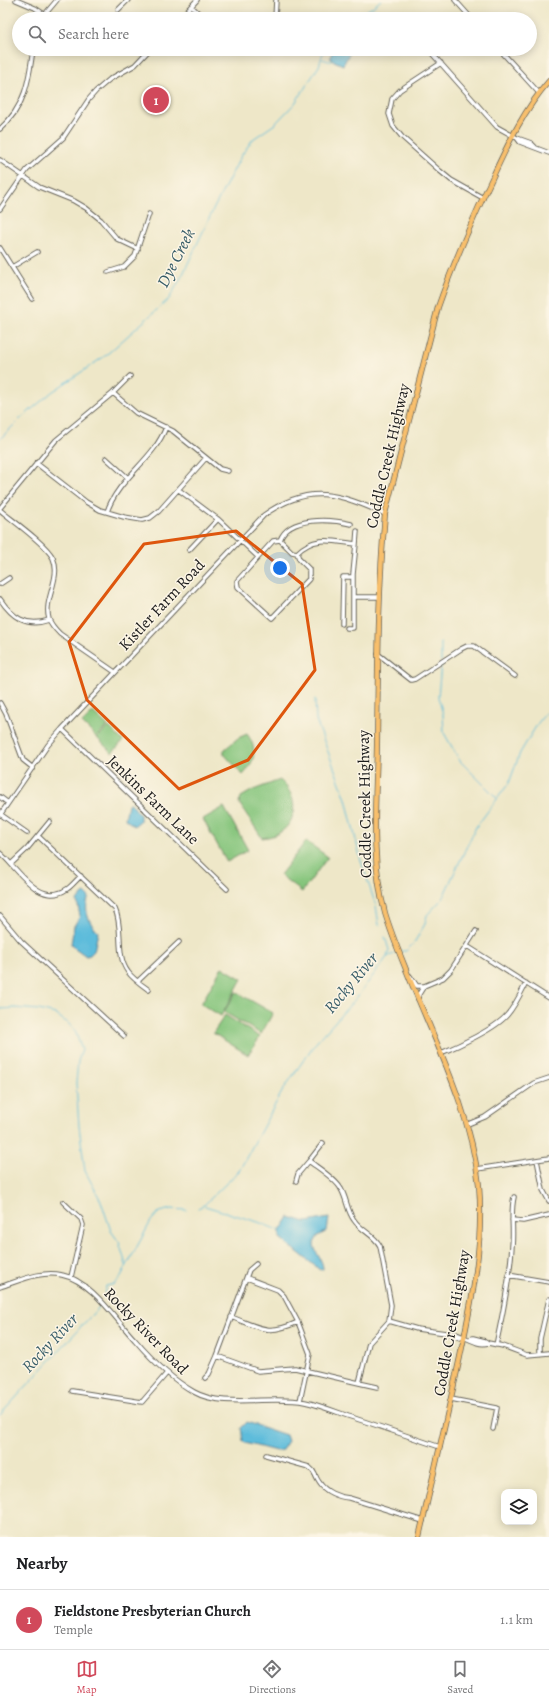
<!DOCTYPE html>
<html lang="en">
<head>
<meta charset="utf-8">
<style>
	body { margin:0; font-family:Alegreya,serif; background:#f6f6f6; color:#202124 }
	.controls { position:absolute; right:12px; bottom:12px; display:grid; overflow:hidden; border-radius:8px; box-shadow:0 2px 10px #0003 }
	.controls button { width:36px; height:36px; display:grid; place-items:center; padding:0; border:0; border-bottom:1px solid #e0e0e0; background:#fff; color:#202124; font:20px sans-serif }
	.you { position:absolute; left:280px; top:568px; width:14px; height:14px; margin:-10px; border:3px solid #fff; border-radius:50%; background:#1a73e8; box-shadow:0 0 0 6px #1a73e833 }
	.badge { display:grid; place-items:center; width:26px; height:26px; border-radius:50%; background:#d1495b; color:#fff; font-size:13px; font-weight:700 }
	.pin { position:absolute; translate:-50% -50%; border:2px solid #fff; box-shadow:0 1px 4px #0006 }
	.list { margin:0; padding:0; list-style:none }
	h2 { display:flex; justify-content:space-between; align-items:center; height:52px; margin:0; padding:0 16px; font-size:17px }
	h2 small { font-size:13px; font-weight:400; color:#757577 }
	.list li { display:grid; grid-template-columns:26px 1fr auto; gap:12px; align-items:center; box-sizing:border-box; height:60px; padding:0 16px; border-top:1px solid #e0e0e0 }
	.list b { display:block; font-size:15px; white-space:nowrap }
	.list p { margin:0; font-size:13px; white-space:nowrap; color:#757577 }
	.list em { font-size:13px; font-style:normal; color:#757577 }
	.icon { flex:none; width:22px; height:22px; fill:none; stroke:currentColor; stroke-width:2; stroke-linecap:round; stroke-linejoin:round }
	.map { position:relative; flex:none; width:549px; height:1537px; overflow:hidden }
	.search { position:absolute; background:#fff; box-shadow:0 2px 10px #0003; left:12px; right:12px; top:12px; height:44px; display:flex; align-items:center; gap:10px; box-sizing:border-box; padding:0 14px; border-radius:22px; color:#757577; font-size:15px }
	.sheet { height:112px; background:#fff }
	nav { display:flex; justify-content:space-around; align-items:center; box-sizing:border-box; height:56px; border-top:1px solid #e0e0e0; background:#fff; font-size:11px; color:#757577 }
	nav a { display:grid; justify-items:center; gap:2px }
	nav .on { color:#d1495b }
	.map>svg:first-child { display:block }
	.green { fill:#85c57c; stroke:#50704c }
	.water { fill:#5dbcdb; stroke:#3c6c7c }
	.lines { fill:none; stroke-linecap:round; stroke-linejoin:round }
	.stream { stroke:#5dbcdb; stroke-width:1 }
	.minor-casing { stroke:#666358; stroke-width:5.5 }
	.major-casing { stroke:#666358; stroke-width:6 }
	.minor { stroke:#fff; stroke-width:3.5 }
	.major { stroke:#f8bf6c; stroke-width:4.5 }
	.marked { fill:none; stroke:#de560d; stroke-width:3; stroke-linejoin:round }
	.labels { text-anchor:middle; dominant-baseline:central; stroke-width:3; stroke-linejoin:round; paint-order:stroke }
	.street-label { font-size:16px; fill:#1c1c1c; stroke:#fcf5e5 }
	.water-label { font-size:17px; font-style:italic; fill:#365c68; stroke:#fcf5e5 }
</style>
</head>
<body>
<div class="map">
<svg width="549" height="1537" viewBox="0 0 549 1537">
	<rect width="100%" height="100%" fill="#fcf5e5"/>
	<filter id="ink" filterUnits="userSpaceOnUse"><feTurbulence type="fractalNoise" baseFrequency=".025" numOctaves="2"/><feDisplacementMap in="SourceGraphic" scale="8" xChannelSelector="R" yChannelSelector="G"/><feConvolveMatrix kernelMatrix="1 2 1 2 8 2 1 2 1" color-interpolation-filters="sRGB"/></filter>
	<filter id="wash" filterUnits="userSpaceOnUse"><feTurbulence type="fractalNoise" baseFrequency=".012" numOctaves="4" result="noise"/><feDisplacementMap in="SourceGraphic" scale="16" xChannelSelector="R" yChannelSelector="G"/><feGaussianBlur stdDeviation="0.9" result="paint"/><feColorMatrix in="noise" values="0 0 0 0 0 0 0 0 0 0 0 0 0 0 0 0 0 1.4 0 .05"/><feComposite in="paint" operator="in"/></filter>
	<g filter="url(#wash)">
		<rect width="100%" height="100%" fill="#eee7c8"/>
		<!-- green -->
		<path class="green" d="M93,712L108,726L96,737L82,723Z
			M109,727L123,741L112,753L97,738Z
			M247,734C258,748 255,762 243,775L224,754V750L238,738Z
			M280,780C304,801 296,835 262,838L239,803L241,797L253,790Z
			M224,807L248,850L227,862L203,819Z
			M306,841L328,857L302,892L280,875Z
			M222,967L242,979L221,1016L201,1004Z
			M236,992L273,1013L261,1034L224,1012Z
			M225,1015L260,1037L248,1055L213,1033Z"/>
		<!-- water -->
		<path class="water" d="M334,49H352L343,65L332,60L330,57Z
			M130,802L140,815V821L134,826L125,819L128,804Z
			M85,893L89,897C83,910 89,923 98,932L94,951L90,955L86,956L75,948L71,944L74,926L80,916L77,901L83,894Z
			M289,1217L306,1222L329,1218L327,1231L318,1236L314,1243C314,1253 323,1259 323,1269L320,1270L280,1238V1231Z
			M247,1422L286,1435L288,1441L282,1450L276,1451L245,1443L243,1441L241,1428Z"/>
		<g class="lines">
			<!-- stream -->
			<path class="stream" d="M352,19L373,7L381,0
				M322,59L329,61H332
				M0,439L19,420L52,392L105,356L169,299L183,274L214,208L241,156L253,139L275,124L295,103L319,66L324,49
				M441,642V661
				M441,664L438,697L443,714L444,733L460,761L497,798
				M315,699L316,720L346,799L361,861L376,906L379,925
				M385,937L389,950L387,957
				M401,951H406L414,943L425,924L427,915L442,899L476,827L509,783L520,753L538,723L549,709
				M0,1009L14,1008L39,1010L55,1014L69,1024L75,1031L82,1050L78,1061L76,1083L79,1126L85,1171L101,1201L111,1231L119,1242L126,1265
				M205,1206L258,1222L280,1231
				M198,1208L204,1205L239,1171L283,1090L314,1045L357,997L387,957L398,952
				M104,1298L106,1286L115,1284L120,1278L151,1221L159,1212L171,1209L186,1210
				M0,1415L100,1306"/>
		</g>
	</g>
	<g filter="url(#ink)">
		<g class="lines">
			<defs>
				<path id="minor" d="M16,0L35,8L44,14
					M455,0L472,19
					M191,6L205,19
					M118,10L128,0
					M41,19L57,0
					M179,19L197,0
					M275,19L276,0
					M428,49L497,127L517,138L531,143L535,147
					M499,49L539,93
					M441,63L400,90L392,99L389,114L393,126L402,137L440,171L451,180L483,198
					M0,129C25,107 29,81 33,49
					M517,138L520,142L549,153
					M0,160L39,187L74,201L86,208L101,220L117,239L138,249
					M0,209L27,170L63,138L89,99L96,91L110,79L135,65L150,49
					M0,248L32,299
					M12,267L37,252
					M108,272L124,267L135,256L149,214
					M113,393L136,413L173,431L220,469L228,471
					M106,458L128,478
					M36,463L86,502L100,510L124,517L142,520L150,518L159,511L206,458
					M179,490L219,520L258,557
					M0,508L56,440L113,393L130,376
					M0,510C13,521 46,544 53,558C62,578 43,599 49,619C51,625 56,630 60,634L115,672
					M107,512C118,478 154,460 166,427
					M280,540C289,516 331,519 351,524
					M189,550L218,519
					M297,553L299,559L309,569V579L272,618L238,587L237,581L273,541L280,540L292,552L297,553C314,535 333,541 356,544L357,531
					M0,584L9,578
					M353,597H379
					M0,599C12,617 26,628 49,620
					M342,624L343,577H353
					M347,628H353V574L356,544
					M378,654L411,680L415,679L461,649L467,646H474L515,676
					M0,703L6,714L23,760L33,768
					M62,729L227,889
					M0,797L8,803
					M0,814L27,833
					M0,815L48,745L62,729L264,515C309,483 338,493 385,514
					M38,836L115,909C124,928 115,955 128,972C133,979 142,985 149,990
					M0,853C18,868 39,908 67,889C72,886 76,880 81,876
					M12,863L27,849L50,821
					M0,916L21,941L124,1036
					M467,946L549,998
					M410,976L417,986H424L419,994L418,999
					M138,981L179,942
					M424,986L443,978L451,970L476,931
					M441,1053C458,1046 495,1029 507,1015C515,1006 521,993 526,983
					M468,1124L485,1117L534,1083L549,1078
					M537,1160L543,1190L549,1201
					M309,1161L323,1143
					M477,1169L549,1158
					M296,1181L298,1174L309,1161C318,1168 336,1179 341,1189C347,1199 347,1211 354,1220C361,1231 374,1234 380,1246L391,1305L389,1321L417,1329L446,1333
					M63,1202L81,1219L83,1225L71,1277
					M512,1220L523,1221L549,1215
					M508,1275L549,1282
					M247,1278L278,1290L284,1296L298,1322L310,1354L300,1401
					M0,1287C19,1281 41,1270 62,1275C92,1281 115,1319 135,1340C152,1360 171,1379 194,1392C224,1409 272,1395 305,1402C319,1405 334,1411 348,1416C379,1426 410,1437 440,1447
					M231,1317C261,1328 267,1336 298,1322
					M462,1337L460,1338L446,1333C461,1331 474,1347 488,1343L485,1341L473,1338L470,1339
					M488,1343L503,1346L527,1355L549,1353
					M496,1345C503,1313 510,1279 512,1246C514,1229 510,1213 514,1197
					M540,1354V1339L549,1299
					M217,1356L258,1371L295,1368L359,1383L369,1343L389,1321
					M205,1378L209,1374L217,1356L249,1270L256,1264
					M359,1383L377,1387
					M72,1391L142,1402L167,1373
					M451,1399L497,1408L493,1429
					M266,1455L309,1467C316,1472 314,1475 319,1482C325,1492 338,1497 349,1498L423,1521"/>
				<path id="major" d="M419,1537C433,1477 447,1417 460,1357C472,1300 484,1244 479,1185C471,1110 435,1042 407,972C399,952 391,933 385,913C370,859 376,800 377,745C378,668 378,591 385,514L438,307C452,267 469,228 487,189C505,151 521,113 549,81"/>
			</defs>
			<!-- minor casing -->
			<use href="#minor" class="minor-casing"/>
			<!-- major casing -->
			<use href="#major" class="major-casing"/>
			<!-- minor -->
			<use href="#minor" class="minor"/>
			<!-- major -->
			<use href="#major" class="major"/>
		</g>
	</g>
	<!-- marked area -->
	<path class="marked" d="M236,531L302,584L315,670L248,760L179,789L87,700L69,642L144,544Z"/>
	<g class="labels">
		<!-- street labels -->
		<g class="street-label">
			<text transform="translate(388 456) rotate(-77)">Coddle Creek Highway</text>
			<text transform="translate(162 605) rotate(-47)">Kistler Farm Road</text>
			<text transform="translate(153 800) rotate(44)">Jenkins Farm Lane</text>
			<text transform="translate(365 804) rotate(-91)">Coddle Creek Highway</text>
			<text transform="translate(452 1323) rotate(-80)">Coddle Creek Highway</text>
			<text transform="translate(146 1331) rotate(46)">Rocky River Road</text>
		</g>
		<!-- water labels -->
		<g class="water-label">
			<text transform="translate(176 258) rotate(-63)">Dye Creek</text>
			<text transform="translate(351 983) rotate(-50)">Rocky River</text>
			<text transform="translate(50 1343) rotate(-47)">Rocky River</text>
		</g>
	</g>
</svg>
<div class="controls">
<button><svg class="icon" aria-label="layers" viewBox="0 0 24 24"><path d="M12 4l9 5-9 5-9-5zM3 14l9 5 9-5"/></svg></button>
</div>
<div class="you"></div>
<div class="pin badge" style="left:156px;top:100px">1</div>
<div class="search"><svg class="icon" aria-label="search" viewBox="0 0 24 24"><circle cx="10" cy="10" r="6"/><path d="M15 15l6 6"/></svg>Search here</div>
</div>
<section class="sheet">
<h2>Nearby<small></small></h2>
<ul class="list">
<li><span class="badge">1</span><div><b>Fieldstone Presbyterian Church</b><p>Temple</p></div><em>1.1 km</em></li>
</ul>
</section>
<nav>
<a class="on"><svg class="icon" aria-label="map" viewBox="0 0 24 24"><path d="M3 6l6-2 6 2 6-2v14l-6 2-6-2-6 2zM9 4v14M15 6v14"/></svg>Map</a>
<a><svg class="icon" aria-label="directions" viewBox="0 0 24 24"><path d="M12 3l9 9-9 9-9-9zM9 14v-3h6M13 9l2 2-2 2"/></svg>Directions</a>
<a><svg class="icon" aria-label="saved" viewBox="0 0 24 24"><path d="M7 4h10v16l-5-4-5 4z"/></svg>Saved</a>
</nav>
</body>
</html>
